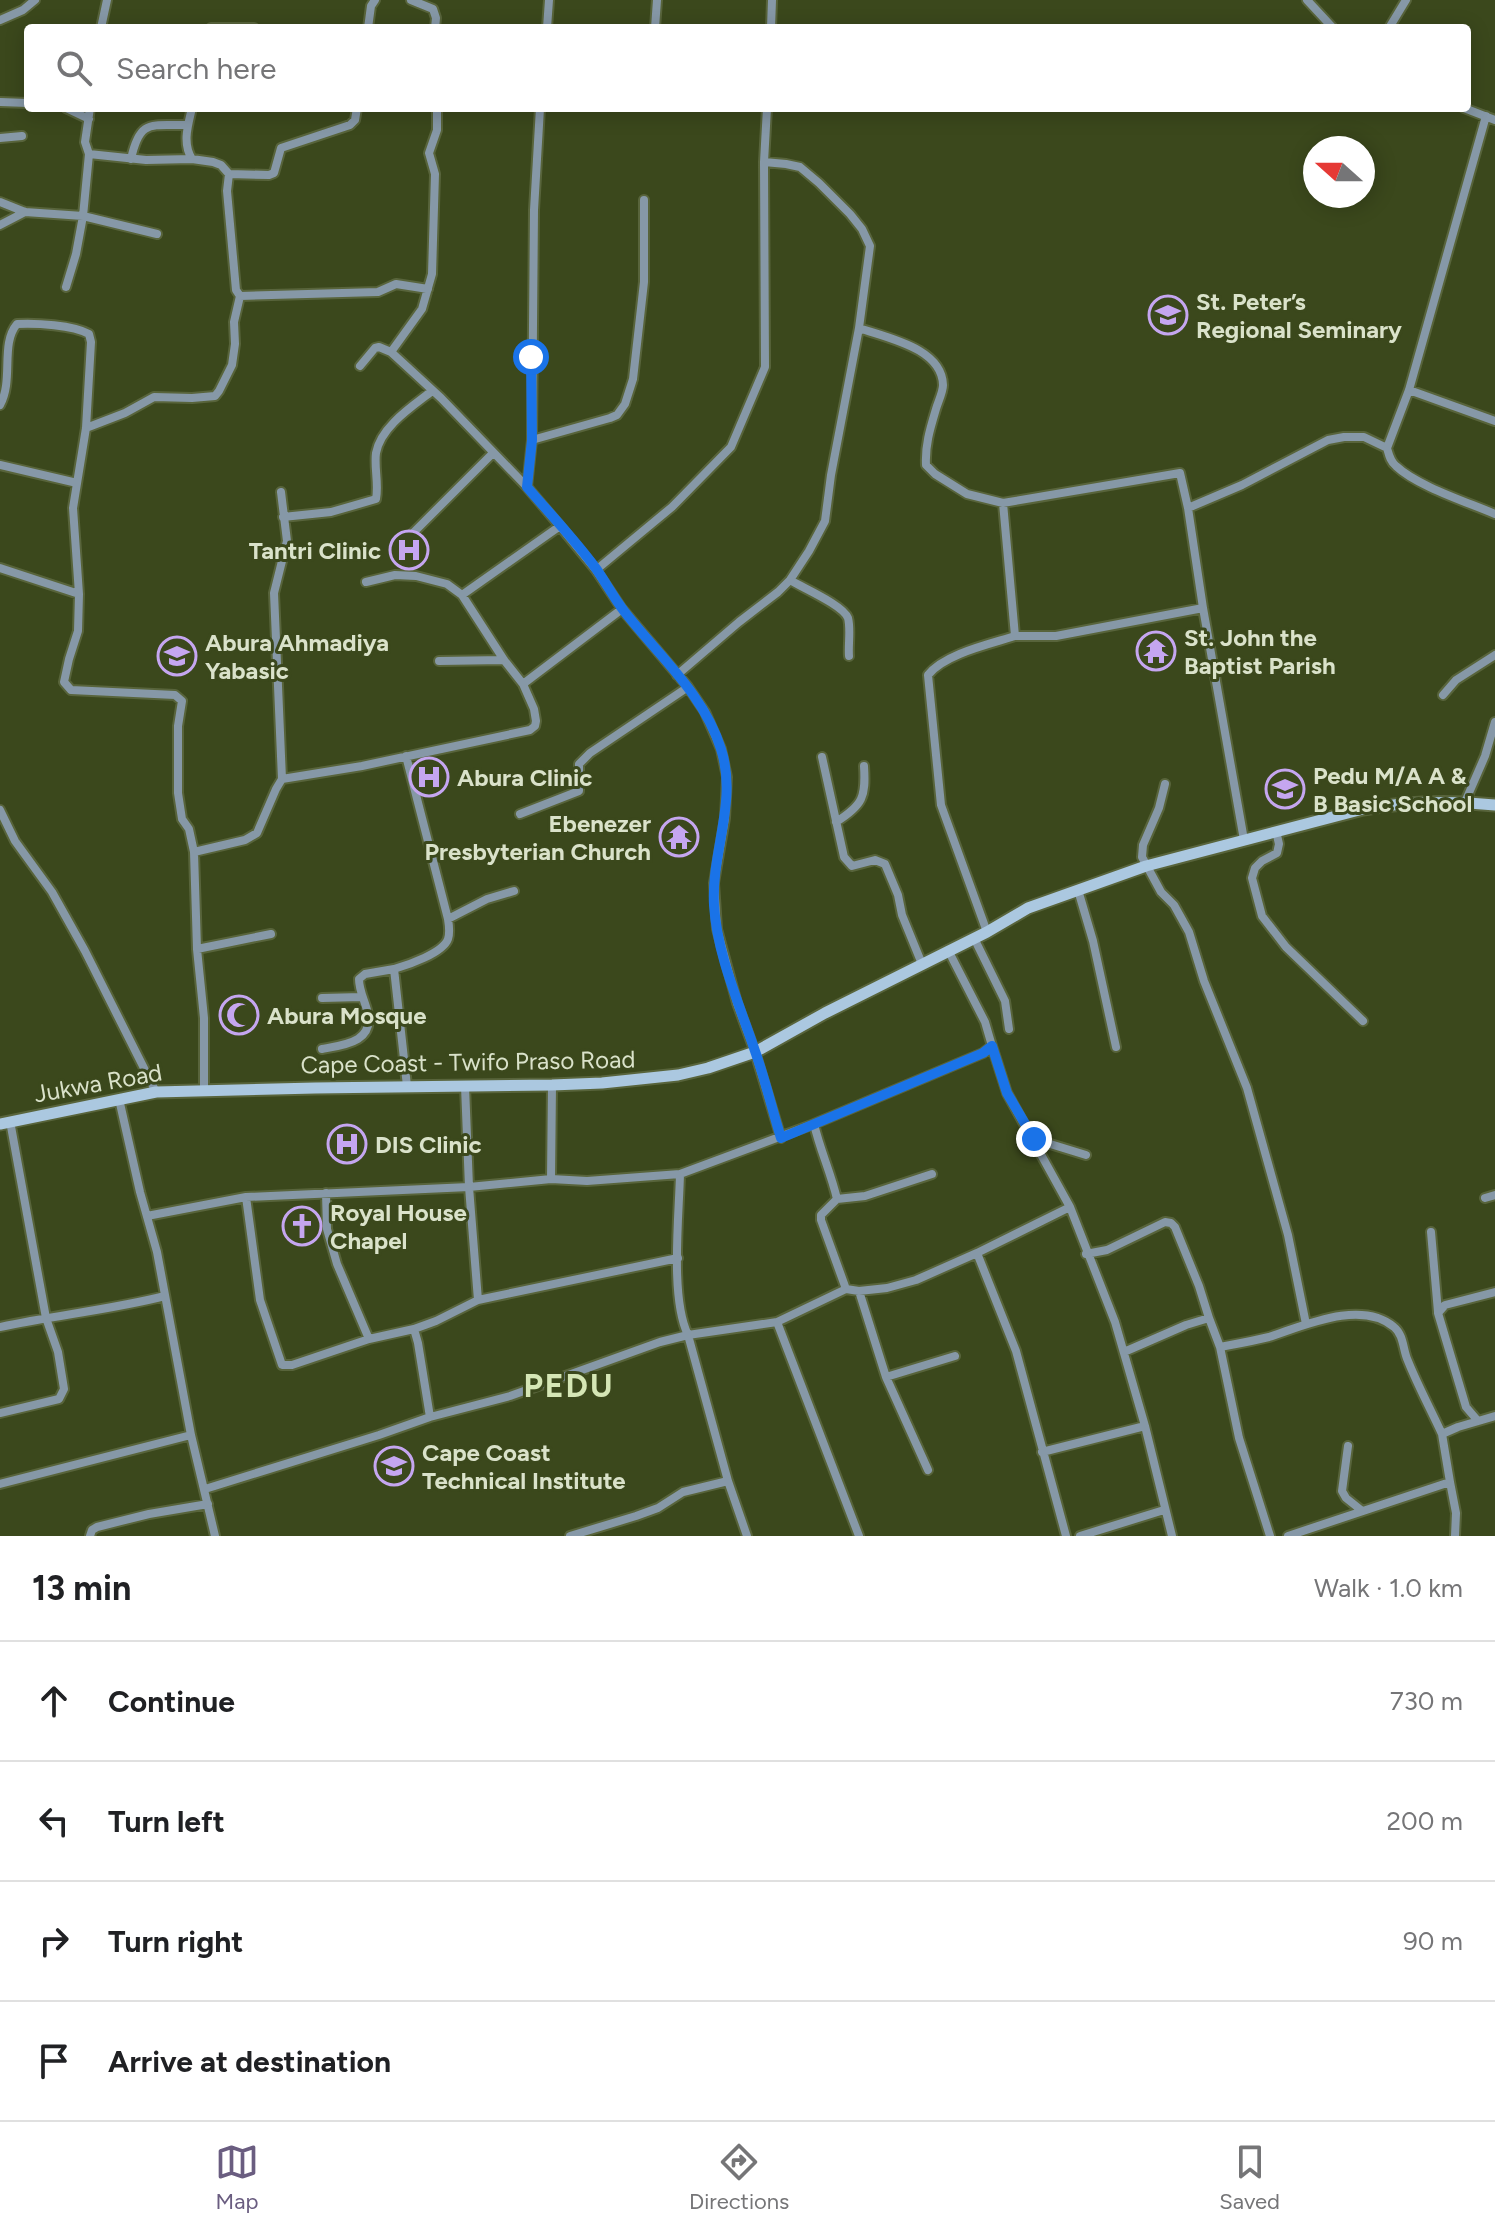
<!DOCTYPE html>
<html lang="en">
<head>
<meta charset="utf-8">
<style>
	body { margin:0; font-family:Figtree,sans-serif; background:#f2f2f2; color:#202124 }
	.compass { position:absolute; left:1303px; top:136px; width:72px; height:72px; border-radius:50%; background:#fff; box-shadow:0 4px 20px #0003; rotate:291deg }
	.stop { position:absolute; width:24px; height:24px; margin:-18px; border:6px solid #1a73e8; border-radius:50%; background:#fff }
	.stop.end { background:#1a73e8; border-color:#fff; box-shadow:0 2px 8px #0008 }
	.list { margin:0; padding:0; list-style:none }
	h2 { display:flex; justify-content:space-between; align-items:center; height:104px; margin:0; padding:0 32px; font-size:34px }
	h2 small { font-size:26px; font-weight:400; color:#757577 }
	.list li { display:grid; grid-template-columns:52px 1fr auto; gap:24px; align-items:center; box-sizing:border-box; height:120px; padding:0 32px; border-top:2px solid #e0e0e0 }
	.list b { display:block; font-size:30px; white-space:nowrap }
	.list em { font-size:26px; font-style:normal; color:#757577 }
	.icon { flex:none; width:44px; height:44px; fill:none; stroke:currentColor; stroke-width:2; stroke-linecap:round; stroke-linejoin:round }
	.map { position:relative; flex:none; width:1495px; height:1536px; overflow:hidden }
	.search { position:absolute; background:#fff; box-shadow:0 4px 20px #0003; left:24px; right:24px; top:24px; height:88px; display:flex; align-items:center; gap:20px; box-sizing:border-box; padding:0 28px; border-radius:8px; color:#757577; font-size:30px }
	.sheet { height:584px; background:#fff }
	nav { display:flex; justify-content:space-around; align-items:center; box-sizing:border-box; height:112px; border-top:2px solid #e0e0e0; background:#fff; font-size:22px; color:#757577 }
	nav a { display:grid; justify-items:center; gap:4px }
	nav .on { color:#6a5d80 }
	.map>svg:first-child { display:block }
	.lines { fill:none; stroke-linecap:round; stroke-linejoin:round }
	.street-casing { stroke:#58643b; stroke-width:12 }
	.secondary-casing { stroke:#58643b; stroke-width:15 }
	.street { stroke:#8698a7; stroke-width:8 }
	.secondary { stroke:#abc8e0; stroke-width:11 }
	.route { stroke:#1a73e8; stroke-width:10 }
	.labels { text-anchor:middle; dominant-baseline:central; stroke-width:6; stroke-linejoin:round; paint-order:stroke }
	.poi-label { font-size:24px; font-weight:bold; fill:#dae2ca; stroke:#3b481c; text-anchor:start }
	.street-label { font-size:24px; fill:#dae2ca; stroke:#3b481c }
	.district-label { font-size:32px; font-weight:bold; letter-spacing:2px; fill:#d5e6b5; stroke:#3b481c }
</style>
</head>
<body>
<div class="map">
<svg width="1495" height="1536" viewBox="0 0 1495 1536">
	<rect width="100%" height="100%" fill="#3b481c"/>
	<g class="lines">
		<defs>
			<path id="street" d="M411,0L433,9L436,18L435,28
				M1307,0L1333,28
				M0,20L23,10L35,0
				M101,28L107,0
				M211,28H254
				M368,28L371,6L375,0
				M547,28L549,0
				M655,28L657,0
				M771,28L772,0
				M1389,28L1406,0
				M0,102L28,103
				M66,108L89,119
				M1464,108L1495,120
				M0,138L22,136
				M89,154L146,160L192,159L213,162L221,165L229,174L269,175L274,173L281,148L350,125L355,120L357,108
				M131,159C140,118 151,126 188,125
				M192,159C182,143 188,125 192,108
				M764,162L786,164L800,167L819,183L850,214L862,229L870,246L859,328
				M229,174L227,191L236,290L240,296L378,292L396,284L428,289
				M0,202L25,212L83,216L157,234
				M0,225L25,212
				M66,287L76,254L83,216L89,154L85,142L90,108
				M391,352L422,309L432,274L435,174L429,153L437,130V108
				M360,366L375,348L379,347L391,352L441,398L527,487L560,526L596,570L622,609L688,687L705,712L721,749L727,777L725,818L714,883L717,929L737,1003L755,1052L781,1138
				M1409,390L1495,421
				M0,405C14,380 0,344 17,324C36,323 73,325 89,334L91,342L86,428L73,508L79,594L0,568
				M86,428L125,413L154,397L192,398L215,396L219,391L232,365L235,344L234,322L240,296
				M532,440L610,418L617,415L625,404L633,379L644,282V200
				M1387,448C1389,455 1390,461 1396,466C1417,486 1467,502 1495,514
				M0,465L77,483
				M527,487L532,440L534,210L540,108
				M281,492L287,541L274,593L282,779
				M1003,503L1015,636H1056L1203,608
				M1188,508L1242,485L1328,440L1344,437H1364L1387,448L1409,390L1486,116
				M283,517L331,512L376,499C379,484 374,468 376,453C381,426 413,406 432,391
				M412,534L493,453
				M596,570L672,507L731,447L765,367L764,162L767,108
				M790,580C803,588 843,605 848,618C851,629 848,645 849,656
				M79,594L78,631L69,659L64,682L71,690L175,695L182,701L178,726V793L182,819L189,829L194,852L197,949L204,1018V1090
				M462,595L560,526
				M439,661L504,660
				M677,675L739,622L778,592L790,580L809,551L825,521L831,475L859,328C887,338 942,348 943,385C943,392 938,402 936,409C930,429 925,445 926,465L935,474L967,494L1003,503L1180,473L1188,508L1203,608L1244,840
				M523,684L622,609
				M1443,695L1456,680L1495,655
				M406,756L448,919C449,925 450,933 448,939C443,953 408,965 394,969L407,1086
				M822,757L844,857L852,866L875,860L885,864L898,895L902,915L922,964
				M1165,784L1159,808L1143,845L1142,857L1161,892L1174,905L1189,932L1204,981L1247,1088L1288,1235L1306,1324
				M1465,802L1485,756L1495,722
				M0,810L15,841L52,892L85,951L156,1092
				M520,814L579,791V764L590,753L688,687
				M836,822C863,805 866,797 864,766
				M1276,831L1279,844L1277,853L1262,861L1255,868L1252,878L1262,916L1286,947L1363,1021
				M194,852L245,840L257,833L276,789L282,779L362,766L530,730L535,726L536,721L534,709L523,684L504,660L462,595L447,584L416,576L395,575L366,582
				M1078,890L1093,941L1116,1047
				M448,919L487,899L514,891
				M987,932L941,805L928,675C944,654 990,644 1015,636
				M974,938L1005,1001L1009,1029
				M197,949L271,934
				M322,998L362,997
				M992,1046L1007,1093L1070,1207L1115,1322L1145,1426L1172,1536
				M322,1049C344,1045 376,1042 367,1010C364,999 359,990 359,979L365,974L394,969
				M552,1085L551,1179L587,1181L680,1174L814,1124C820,1150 831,1173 837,1199L865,1196L932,1174
				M465,1086L469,1187L551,1179
				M119,1099L140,1192L157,1252L191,1435L215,1536
				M814,1124L983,1053L992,1046L985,1022L948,950
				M1034,1139L1086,1155
				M680,1174C679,1217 670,1298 688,1335L777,1322L846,1289L859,1291L887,1288L916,1280L977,1253L1070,1207
				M326,1193L327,1229L337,1264L369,1339
				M246,1197L260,1300L282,1365H292L369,1339L414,1329
				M1485,1198L1495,1195
				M837,1199L821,1215V1220L846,1289
				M147,1216L246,1197L469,1187L478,1300
				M1431,1232L1438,1312
				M977,1253L1016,1351L1066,1536
				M1086,1254L1107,1250L1165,1222L1171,1223L1175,1227L1199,1286L1209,1318
				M859,1291L886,1377L955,1356
				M777,1322L859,1536
				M0,1327C55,1315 110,1310 165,1296
				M1220,1347C1236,1344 1253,1341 1269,1337C1303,1326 1361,1299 1394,1327C1404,1335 1403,1351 1408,1361C1418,1386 1431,1410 1442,1434
				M1124,1352L1186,1325L1209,1318L1220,1347L1239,1438L1270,1536
				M886,1377L928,1470
				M0,1413L59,1399L64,1389L58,1352L46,1318L10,1121
				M430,1417L510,1396L660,1342L688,1335L728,1481L747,1536
				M1478,1421L1466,1407L1438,1313L1445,1305L1495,1292
				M1348,1446L1342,1491L1346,1498L1361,1510
				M1042,1452L1145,1426
				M1450,1482L1456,1513L1455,1536
				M0,1484L191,1435
				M205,1489L379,1435L430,1417L418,1343L414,1329L436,1321L478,1300L678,1258
				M90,1536L92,1530L97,1527L149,1514L208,1504
				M570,1536L636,1516L658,1508L683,1492L728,1481
				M1080,1536L1164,1510
				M1288,1536L1450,1482L1442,1434L1458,1427L1495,1416"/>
			<path id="secondary" d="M0,1124L156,1092L315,1088L552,1085L602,1083L678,1075L708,1068L755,1052L825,1013L987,932L1028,908L1146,866L1363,809C1406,802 1452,801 1495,805"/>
		</defs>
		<!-- street casing -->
		<use href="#street" class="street-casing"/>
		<!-- secondary casing -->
		<use href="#secondary" class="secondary-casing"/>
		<!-- street -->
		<use href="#street" class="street"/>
		<!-- secondary -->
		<use href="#secondary" class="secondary"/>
	</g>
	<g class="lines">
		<!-- route -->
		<path class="route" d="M531,357L532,440L527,487C550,514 576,541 597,570C606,583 614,598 624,611C658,655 704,694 721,749C738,801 711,852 714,905C717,955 739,1003 755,1051C765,1079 772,1109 781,1138L983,1053L992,1046L1007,1093L1034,1139"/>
	</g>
	<!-- icons -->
	<defs>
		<symbol id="university-ring" viewBox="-11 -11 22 22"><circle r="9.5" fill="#3b481c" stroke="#c5a6f0" stroke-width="1.5"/><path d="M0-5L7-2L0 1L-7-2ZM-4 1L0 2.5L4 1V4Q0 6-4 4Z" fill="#c5a6f0"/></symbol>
		<symbol id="hospital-ring" viewBox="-11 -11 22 22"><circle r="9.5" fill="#3b481c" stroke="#c5a6f0" stroke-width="1.5"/><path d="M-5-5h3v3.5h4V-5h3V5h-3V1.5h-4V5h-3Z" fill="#c5a6f0"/></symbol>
		<symbol id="temple-ring" viewBox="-11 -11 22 22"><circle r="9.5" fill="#3b481c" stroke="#c5a6f0" stroke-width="1.5"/><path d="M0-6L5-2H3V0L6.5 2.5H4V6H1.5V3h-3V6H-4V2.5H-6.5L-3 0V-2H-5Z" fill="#c5a6f0"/></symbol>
		<symbol id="school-ring" viewBox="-11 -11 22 22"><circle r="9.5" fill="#3b481c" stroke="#c5a6f0" stroke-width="1.5"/><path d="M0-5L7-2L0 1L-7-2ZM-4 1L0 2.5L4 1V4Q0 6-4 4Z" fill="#c5a6f0"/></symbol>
		<symbol id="mosque-ring" viewBox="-11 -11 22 22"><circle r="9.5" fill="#3b481c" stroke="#c5a6f0" stroke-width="1.5"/><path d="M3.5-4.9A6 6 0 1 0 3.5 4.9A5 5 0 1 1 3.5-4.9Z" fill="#c5a6f0"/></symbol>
		<symbol id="church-ring" viewBox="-11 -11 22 22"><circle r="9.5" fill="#3b481c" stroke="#c5a6f0" stroke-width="1.5"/><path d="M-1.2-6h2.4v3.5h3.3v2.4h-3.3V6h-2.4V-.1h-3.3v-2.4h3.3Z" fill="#c5a6f0"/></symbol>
	</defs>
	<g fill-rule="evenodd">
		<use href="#university-ring" x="1146" y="293" width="44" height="44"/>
		<use href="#hospital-ring" x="387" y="528" width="44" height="44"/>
		<use href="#temple-ring" x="1134" y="629" width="44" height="44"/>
		<use href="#school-ring" x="155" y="634" width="44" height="44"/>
		<use href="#hospital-ring" x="407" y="755" width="44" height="44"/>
		<use href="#school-ring" x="1263" y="767" width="44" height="44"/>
		<use href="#temple-ring" x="657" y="815" width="44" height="44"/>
		<use href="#mosque-ring" x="217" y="993" width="44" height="44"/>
		<use href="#hospital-ring" x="325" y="1122" width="44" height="44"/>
		<use href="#church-ring" x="280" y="1204" width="44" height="44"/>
		<use href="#school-ring" x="372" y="1444" width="44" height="44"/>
	</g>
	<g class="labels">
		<!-- poi labels -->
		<g class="poi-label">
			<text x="1196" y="301">St. Peter’s<tspan x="1196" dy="28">Regional Seminary</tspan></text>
			<text x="381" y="550" text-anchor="end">Tantri Clinic</text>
			<text x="1184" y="637">St. John the<tspan x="1184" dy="28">Baptist Parish</tspan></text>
			<text x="205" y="642">Abura Ahmadiya<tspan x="205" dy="28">Yabasic</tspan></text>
			<text x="1313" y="775">Pedu M/A A &amp;<tspan x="1313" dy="28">B Basic School</tspan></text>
			<text x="457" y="777">Abura Clinic</text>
			<text x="651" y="823" text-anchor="end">Ebenezer<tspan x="651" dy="28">Presbyterian Church</tspan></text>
			<text x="267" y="1015">Abura Mosque</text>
			<text x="375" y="1144">DIS Clinic</text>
			<text x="330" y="1212">Royal House<tspan x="330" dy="28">Chapel</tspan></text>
			<text x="422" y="1452">Cape Coast<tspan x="422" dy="28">Technical Institute</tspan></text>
		</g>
		<!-- street labels -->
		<g class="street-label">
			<text transform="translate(468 1062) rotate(-1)">Cape Coast - Twifo Praso Road</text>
			<text transform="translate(98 1083) rotate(-10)">Jukwa Road</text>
		</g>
		<!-- district labels -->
		<g class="district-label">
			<text x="569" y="1386">PEDU</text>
		</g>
	</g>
</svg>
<svg class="compass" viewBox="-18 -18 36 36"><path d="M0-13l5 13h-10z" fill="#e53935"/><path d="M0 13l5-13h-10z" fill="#757577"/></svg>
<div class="stop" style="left:531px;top:357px"></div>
<div class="stop end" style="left:1034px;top:1139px"></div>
<div class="search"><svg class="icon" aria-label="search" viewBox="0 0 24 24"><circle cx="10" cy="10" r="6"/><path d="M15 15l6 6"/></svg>Search here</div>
</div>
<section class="sheet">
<h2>13 min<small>Walk · 1.0 km</small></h2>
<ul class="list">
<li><svg class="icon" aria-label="ahead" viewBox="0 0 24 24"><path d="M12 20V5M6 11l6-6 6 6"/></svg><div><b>Continue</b></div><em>730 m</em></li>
<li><svg class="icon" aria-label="left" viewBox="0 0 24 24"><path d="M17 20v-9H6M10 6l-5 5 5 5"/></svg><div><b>Turn left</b></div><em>200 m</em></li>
<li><svg class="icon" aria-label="right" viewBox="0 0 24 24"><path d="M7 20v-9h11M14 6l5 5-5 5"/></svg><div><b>Turn right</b></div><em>90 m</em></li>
<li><svg class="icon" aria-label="arrive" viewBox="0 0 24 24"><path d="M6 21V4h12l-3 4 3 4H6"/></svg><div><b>Arrive at destination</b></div></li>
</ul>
</section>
<nav>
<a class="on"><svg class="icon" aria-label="map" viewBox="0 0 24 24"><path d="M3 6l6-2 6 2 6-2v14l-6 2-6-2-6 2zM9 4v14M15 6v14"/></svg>Map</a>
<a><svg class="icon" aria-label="directions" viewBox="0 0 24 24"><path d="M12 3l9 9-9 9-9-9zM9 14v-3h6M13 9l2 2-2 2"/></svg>Directions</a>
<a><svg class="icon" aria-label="saved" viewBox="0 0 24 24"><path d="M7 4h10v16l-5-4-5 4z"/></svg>Saved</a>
</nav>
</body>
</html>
